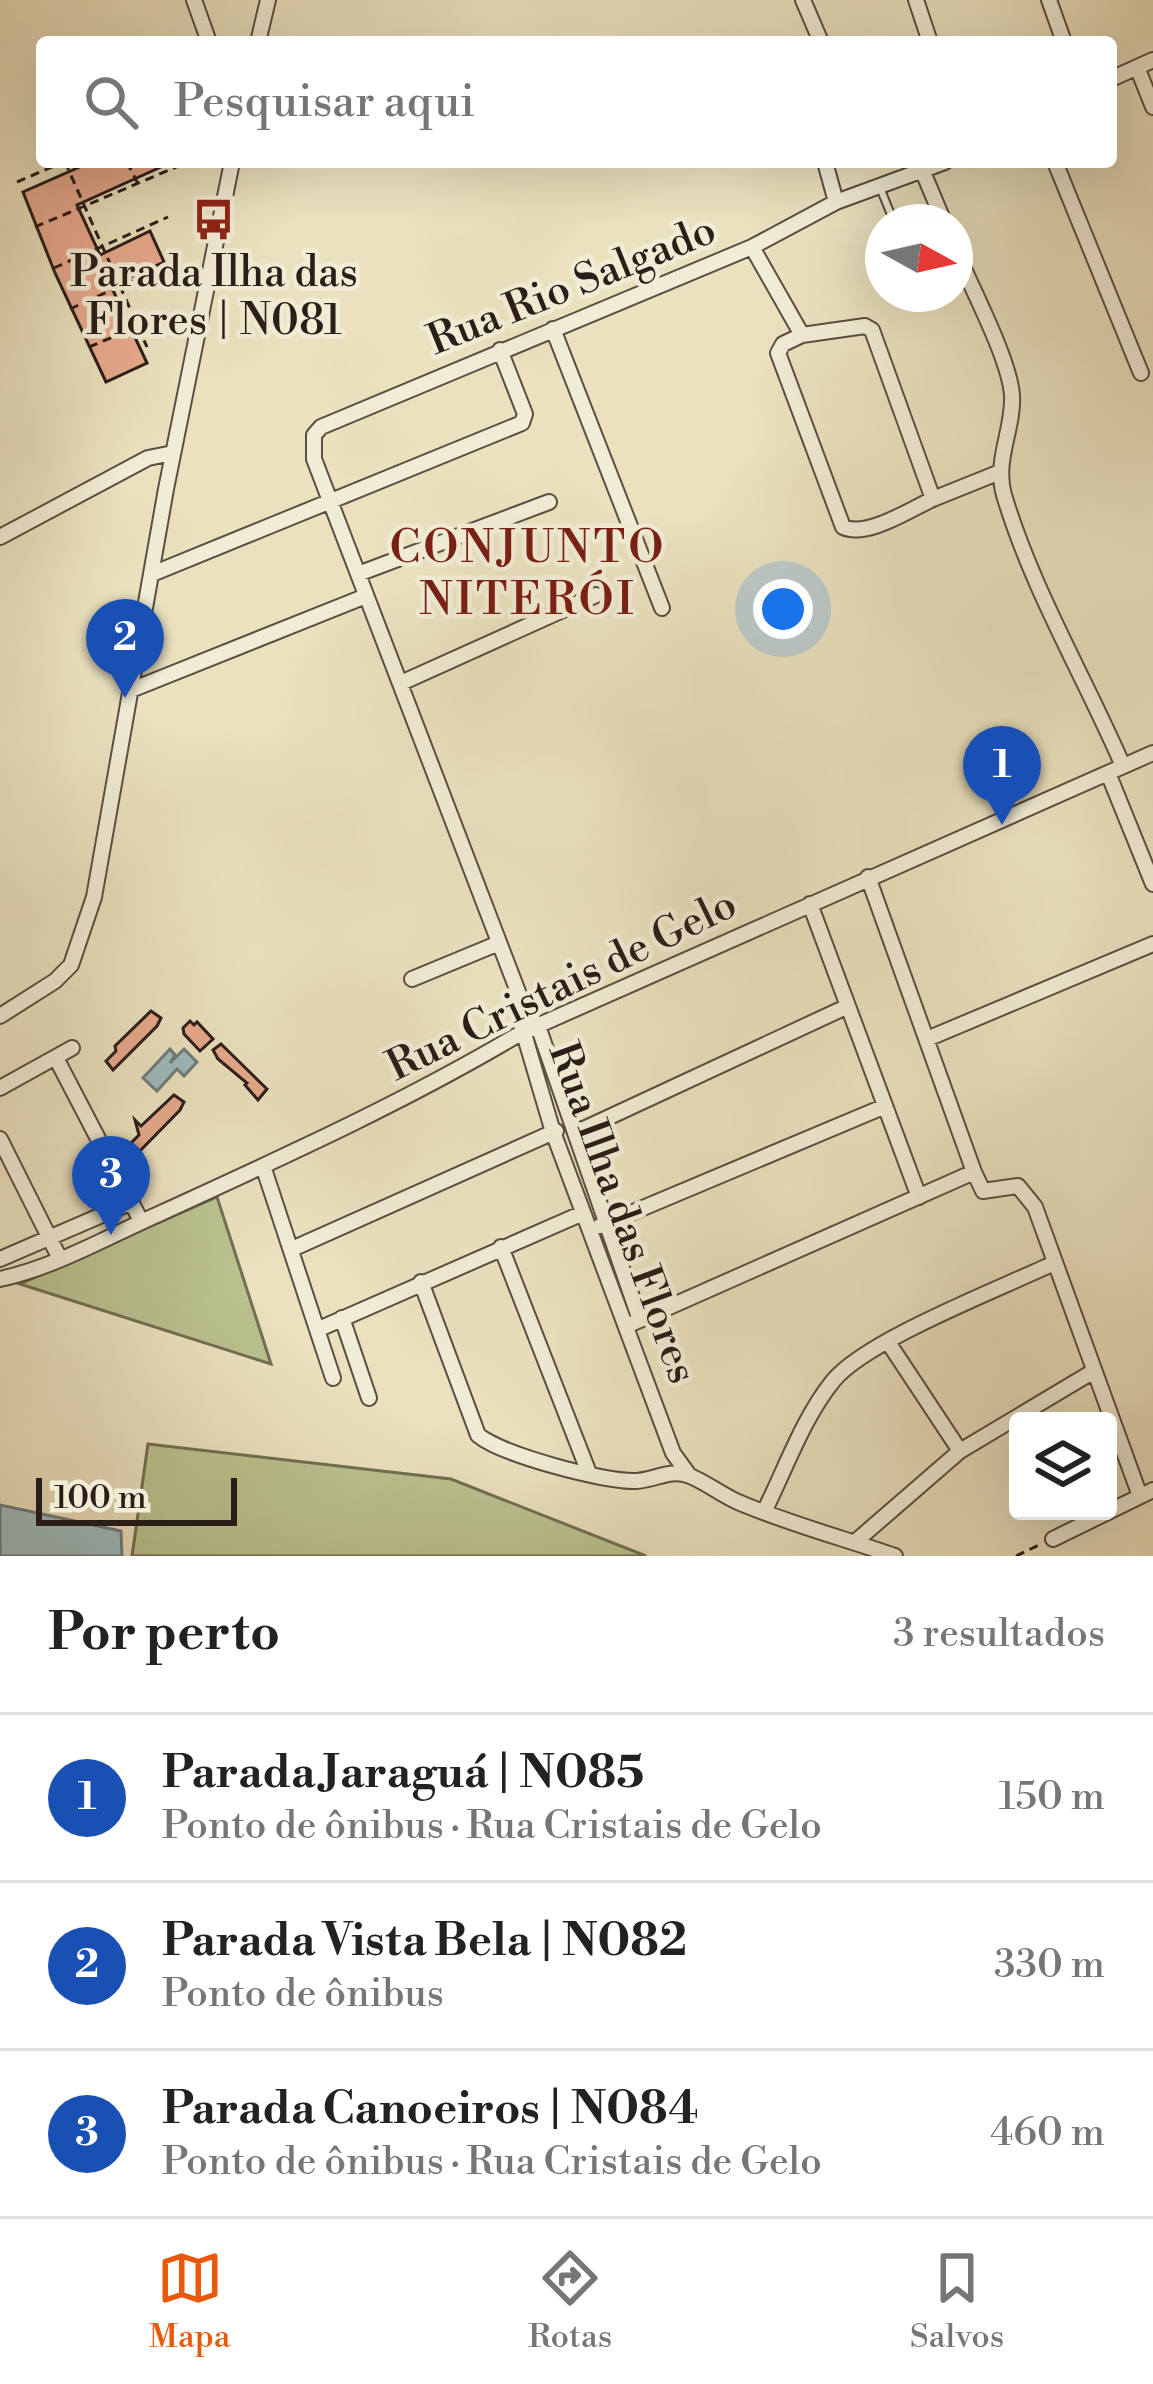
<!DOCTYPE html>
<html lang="pt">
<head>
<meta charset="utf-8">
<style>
	body { margin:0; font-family:"Libre Bodoni",serif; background:#f6f6f6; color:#222 }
	.controls { position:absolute; right:36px; bottom:36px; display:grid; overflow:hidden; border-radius:12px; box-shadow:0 12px 48px #0002 }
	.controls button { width:108px; height:108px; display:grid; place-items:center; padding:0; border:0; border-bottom:3px solid #e0e0e0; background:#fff; color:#222; font:60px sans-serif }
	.compass { position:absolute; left:865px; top:204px; width:108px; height:108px; border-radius:50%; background:#fff; box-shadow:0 12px 48px #0002; rotate:98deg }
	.scale { position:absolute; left:36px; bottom:30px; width:201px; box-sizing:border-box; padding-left:12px; border:6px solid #2b1d18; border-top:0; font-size:33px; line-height:42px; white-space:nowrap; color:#2b1d18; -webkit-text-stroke:9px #f1ecd5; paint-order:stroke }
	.you { position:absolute; left:783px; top:609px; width:42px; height:42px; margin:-30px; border:9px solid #fff; border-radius:50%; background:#1a73e8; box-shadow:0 0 0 18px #1a73e833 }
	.badge { display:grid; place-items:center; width:78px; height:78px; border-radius:50%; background:#ea580c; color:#fff; font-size:39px; font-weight:700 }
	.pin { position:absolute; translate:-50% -99px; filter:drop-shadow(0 3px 6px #0008) }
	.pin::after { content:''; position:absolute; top:63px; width:42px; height:36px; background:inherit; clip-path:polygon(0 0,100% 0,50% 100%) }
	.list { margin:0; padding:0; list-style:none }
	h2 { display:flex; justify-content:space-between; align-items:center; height:156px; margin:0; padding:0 48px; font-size:51px }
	h2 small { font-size:39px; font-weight:400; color:#767676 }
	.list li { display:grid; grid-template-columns:78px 1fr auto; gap:36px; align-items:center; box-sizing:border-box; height:168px; padding:0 48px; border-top:3px solid #e0e0e0 }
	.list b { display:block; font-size:45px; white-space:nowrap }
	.list p { margin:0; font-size:39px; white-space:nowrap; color:#767676 }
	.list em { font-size:39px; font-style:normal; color:#767676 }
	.icon { flex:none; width:66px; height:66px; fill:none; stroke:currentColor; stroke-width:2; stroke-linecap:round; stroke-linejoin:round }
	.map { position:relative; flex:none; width:1153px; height:1556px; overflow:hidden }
	.search { position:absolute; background:#fff; box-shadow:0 12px 48px #0002; left:36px; right:36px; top:36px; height:132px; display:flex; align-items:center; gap:30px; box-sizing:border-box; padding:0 42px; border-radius:12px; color:#767676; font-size:45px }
	.sheet { height:660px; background:#fff }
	nav { display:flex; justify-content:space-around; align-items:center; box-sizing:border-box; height:168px; border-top:3px solid #e0e0e0; background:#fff; font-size:33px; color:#767676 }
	nav a { display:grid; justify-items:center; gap:6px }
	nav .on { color:#ea580c }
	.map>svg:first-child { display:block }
	.green { fill:#bac290; stroke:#727054; stroke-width:3 }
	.water { fill:#9ebabe; stroke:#707b7c; stroke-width:3 }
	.building { fill:#e6a98d; stroke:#2b1d18; stroke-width:3 }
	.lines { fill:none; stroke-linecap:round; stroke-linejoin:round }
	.service-casing { stroke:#5b4e42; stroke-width:10 }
	.minor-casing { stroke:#5b4e42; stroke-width:18 }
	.path { stroke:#2b1d18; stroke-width:3; stroke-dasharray:9 6; stroke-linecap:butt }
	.service { stroke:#f1ecd5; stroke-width:6 }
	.minor { stroke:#f1ecd5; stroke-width:14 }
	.labels { text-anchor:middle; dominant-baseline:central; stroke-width:9; stroke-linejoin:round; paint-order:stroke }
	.poi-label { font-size:42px; fill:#2b1d18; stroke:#f1ecd5 }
	.street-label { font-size:42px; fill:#2b1d18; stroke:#f1ecd5 }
	.neighbourhood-label { font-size:45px; letter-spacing:3px; fill:#7a1f14; stroke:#f1ecd5 }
</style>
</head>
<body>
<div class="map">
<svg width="1153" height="1556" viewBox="0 0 1153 1556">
	<rect width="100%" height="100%" fill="#eae1bf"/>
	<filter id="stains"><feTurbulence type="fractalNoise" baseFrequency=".00167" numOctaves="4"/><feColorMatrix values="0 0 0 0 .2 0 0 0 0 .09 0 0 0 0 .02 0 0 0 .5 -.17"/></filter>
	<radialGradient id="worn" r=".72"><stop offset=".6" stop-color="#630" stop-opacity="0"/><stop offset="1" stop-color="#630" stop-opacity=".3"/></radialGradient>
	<!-- green -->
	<path class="green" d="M217,1197L271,1364L20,1284Z
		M148,1444L451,1479L646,1556H132Z"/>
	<!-- water -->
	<path class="water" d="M170,1049L175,1055L170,1063L184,1049L197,1062L184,1076L177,1069L157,1091L143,1078Z
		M0,1505L121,1531L122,1556H0Z"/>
	<!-- building -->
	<path class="building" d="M91,162H172L77,205L100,255L150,231L164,262L111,286L147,363L106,382L55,273L23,192Z
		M151,1011L161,1018L157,1026L113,1070L106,1061L116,1051L115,1046Z
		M190,1021L194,1025L197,1022L213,1039L200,1051L184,1034L183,1028Z
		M221,1044L267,1089L258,1100L245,1085L247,1083L218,1059L213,1050Z
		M174,1095L184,1102L180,1110L136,1155L129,1145L139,1135L135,1120L141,1126Z"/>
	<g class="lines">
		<defs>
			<path id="service" d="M881,190L894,222"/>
			<path id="minor" d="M194,0L209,42
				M803,0L821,42
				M916,0L930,42
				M1049,0L1064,42
				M258,42L268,0
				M1137,67L1153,107
				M1111,79L1153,60
				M825,162L836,202
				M1055,162L1141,373
				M923,172L944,222
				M752,247L802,335L783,344L778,353L843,527C867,538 909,510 933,499
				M955,248C970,286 1009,357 1012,395C1014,429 994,460 1004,495C1032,589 1084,676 1123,766
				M553,329L662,608
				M802,335L865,326L872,330L933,499L1000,472
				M0,537L148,458L173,453
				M152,574L522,423L525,414L500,350
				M358,574L549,502
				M401,683L596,595
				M131,690L366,596
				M1108,773L1153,884
				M868,877L974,1172L983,1191L1018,1186L1035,1207L1140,1496
				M810,904L919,1197
				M412,979L499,943
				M0,1016L55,981L71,965L94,897L166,489L232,162
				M522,1027L553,1132L673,1453L689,1475
				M927,1039L1153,944
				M56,1058L141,1221
				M0,1088L72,1048
				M575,1133L846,1007
				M0,1139L60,1259
				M263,1166L333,1378
				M600,1226L883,1107
				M501,1247L589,1473
				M292,1249L556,1131
				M0,1259L132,1202
				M0,1279C56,1267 109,1236 161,1213C283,1157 405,1102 521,1033L1153,753
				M421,1282L478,1435C502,1455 604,1482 636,1481C656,1480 670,1468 690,1476C707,1483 722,1495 738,1502C789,1524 843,1538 895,1556
				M342,1318L369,1398
				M640,1320L538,1026L525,1010L314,459V435L321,427L752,247L836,202L945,162
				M633,1323L974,1172
				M319,1329L583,1213
				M888,1342L960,1451
				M764,1512C785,1470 803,1418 833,1381C866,1340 1002,1288 1054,1263
				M1053,1539L1153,1490
				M855,1542L960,1451L1094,1371"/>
		</defs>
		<!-- service casing -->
		<use href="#service" class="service-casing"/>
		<!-- minor casing -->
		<use href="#minor" class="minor-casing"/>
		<!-- path -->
		<path class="path" d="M65,162L147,347
			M127,162L137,182
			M17,182L61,163
			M35,227L188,162
			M54,268L168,217
			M70,309L166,265
			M89,347L137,327
			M1016,1556L1041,1544"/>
		<!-- service -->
		<use href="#service" class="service"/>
		<!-- minor -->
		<use href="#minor" class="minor"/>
	</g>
	<!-- icons -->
	<defs>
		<symbol id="bus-bare" viewBox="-9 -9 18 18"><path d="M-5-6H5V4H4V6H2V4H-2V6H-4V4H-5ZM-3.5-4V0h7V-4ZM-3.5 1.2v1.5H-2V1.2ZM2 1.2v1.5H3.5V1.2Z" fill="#8f2418" stroke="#f1ecd5" stroke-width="2.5" paint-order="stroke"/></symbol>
	</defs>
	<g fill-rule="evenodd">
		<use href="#bus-bare" x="184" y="190" width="59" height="59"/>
	</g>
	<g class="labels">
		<!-- poi labels -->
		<g class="poi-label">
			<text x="214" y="273">Parada Ilha das<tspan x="214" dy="48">Flores | N081</tspan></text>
		</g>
		<!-- street labels -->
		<g class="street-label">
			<text transform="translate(572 286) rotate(-22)">Rua Rio Salgado</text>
			<text transform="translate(562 986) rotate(-26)">Rua Cristais de Gelo</text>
			<text transform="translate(622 1213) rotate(70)">Rua Ilha das Flores</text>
		</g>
		<!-- neighbourhood labels -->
		<g class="neighbourhood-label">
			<text x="528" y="548">CONJUNTO<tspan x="528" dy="52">NITERÓI</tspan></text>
		</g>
	</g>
	<rect width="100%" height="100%" filter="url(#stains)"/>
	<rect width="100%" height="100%" fill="url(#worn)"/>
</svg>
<div class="controls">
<button><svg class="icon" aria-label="layers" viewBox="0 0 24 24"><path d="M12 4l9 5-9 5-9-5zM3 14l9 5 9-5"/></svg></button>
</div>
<svg class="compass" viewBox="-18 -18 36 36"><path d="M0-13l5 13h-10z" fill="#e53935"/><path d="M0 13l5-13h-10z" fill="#767676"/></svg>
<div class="scale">100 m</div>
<div class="you"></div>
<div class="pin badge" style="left:1002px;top:825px;background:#1a4fb4">1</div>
<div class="pin badge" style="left:125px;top:698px;background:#1a4fb4">2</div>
<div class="pin badge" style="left:111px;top:1235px;background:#1a4fb4">3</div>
<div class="search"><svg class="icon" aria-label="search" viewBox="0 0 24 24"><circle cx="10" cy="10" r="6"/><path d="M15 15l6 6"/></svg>Pesquisar aqui</div>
</div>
<section class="sheet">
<h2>Por perto<small>3 resultados</small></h2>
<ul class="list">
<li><span class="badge" style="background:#1a4fb4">1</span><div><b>Parada Jaraguá | N085</b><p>Ponto de ônibus · Rua Cristais de Gelo</p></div><em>150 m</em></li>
<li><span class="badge" style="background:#1a4fb4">2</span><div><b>Parada Vista Bela | N082</b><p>Ponto de ônibus</p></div><em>330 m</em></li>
<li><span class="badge" style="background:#1a4fb4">3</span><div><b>Parada Canoeiros | N084</b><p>Ponto de ônibus · Rua Cristais de Gelo</p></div><em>460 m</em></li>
</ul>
</section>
<nav>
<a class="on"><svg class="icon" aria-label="map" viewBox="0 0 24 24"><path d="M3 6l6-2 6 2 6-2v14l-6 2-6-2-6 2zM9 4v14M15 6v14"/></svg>Mapa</a>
<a><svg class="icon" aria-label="directions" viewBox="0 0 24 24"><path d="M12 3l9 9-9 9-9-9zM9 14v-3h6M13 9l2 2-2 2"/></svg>Rotas</a>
<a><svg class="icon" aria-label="saved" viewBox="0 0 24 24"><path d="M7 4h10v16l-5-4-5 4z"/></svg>Salvos</a>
</nav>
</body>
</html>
